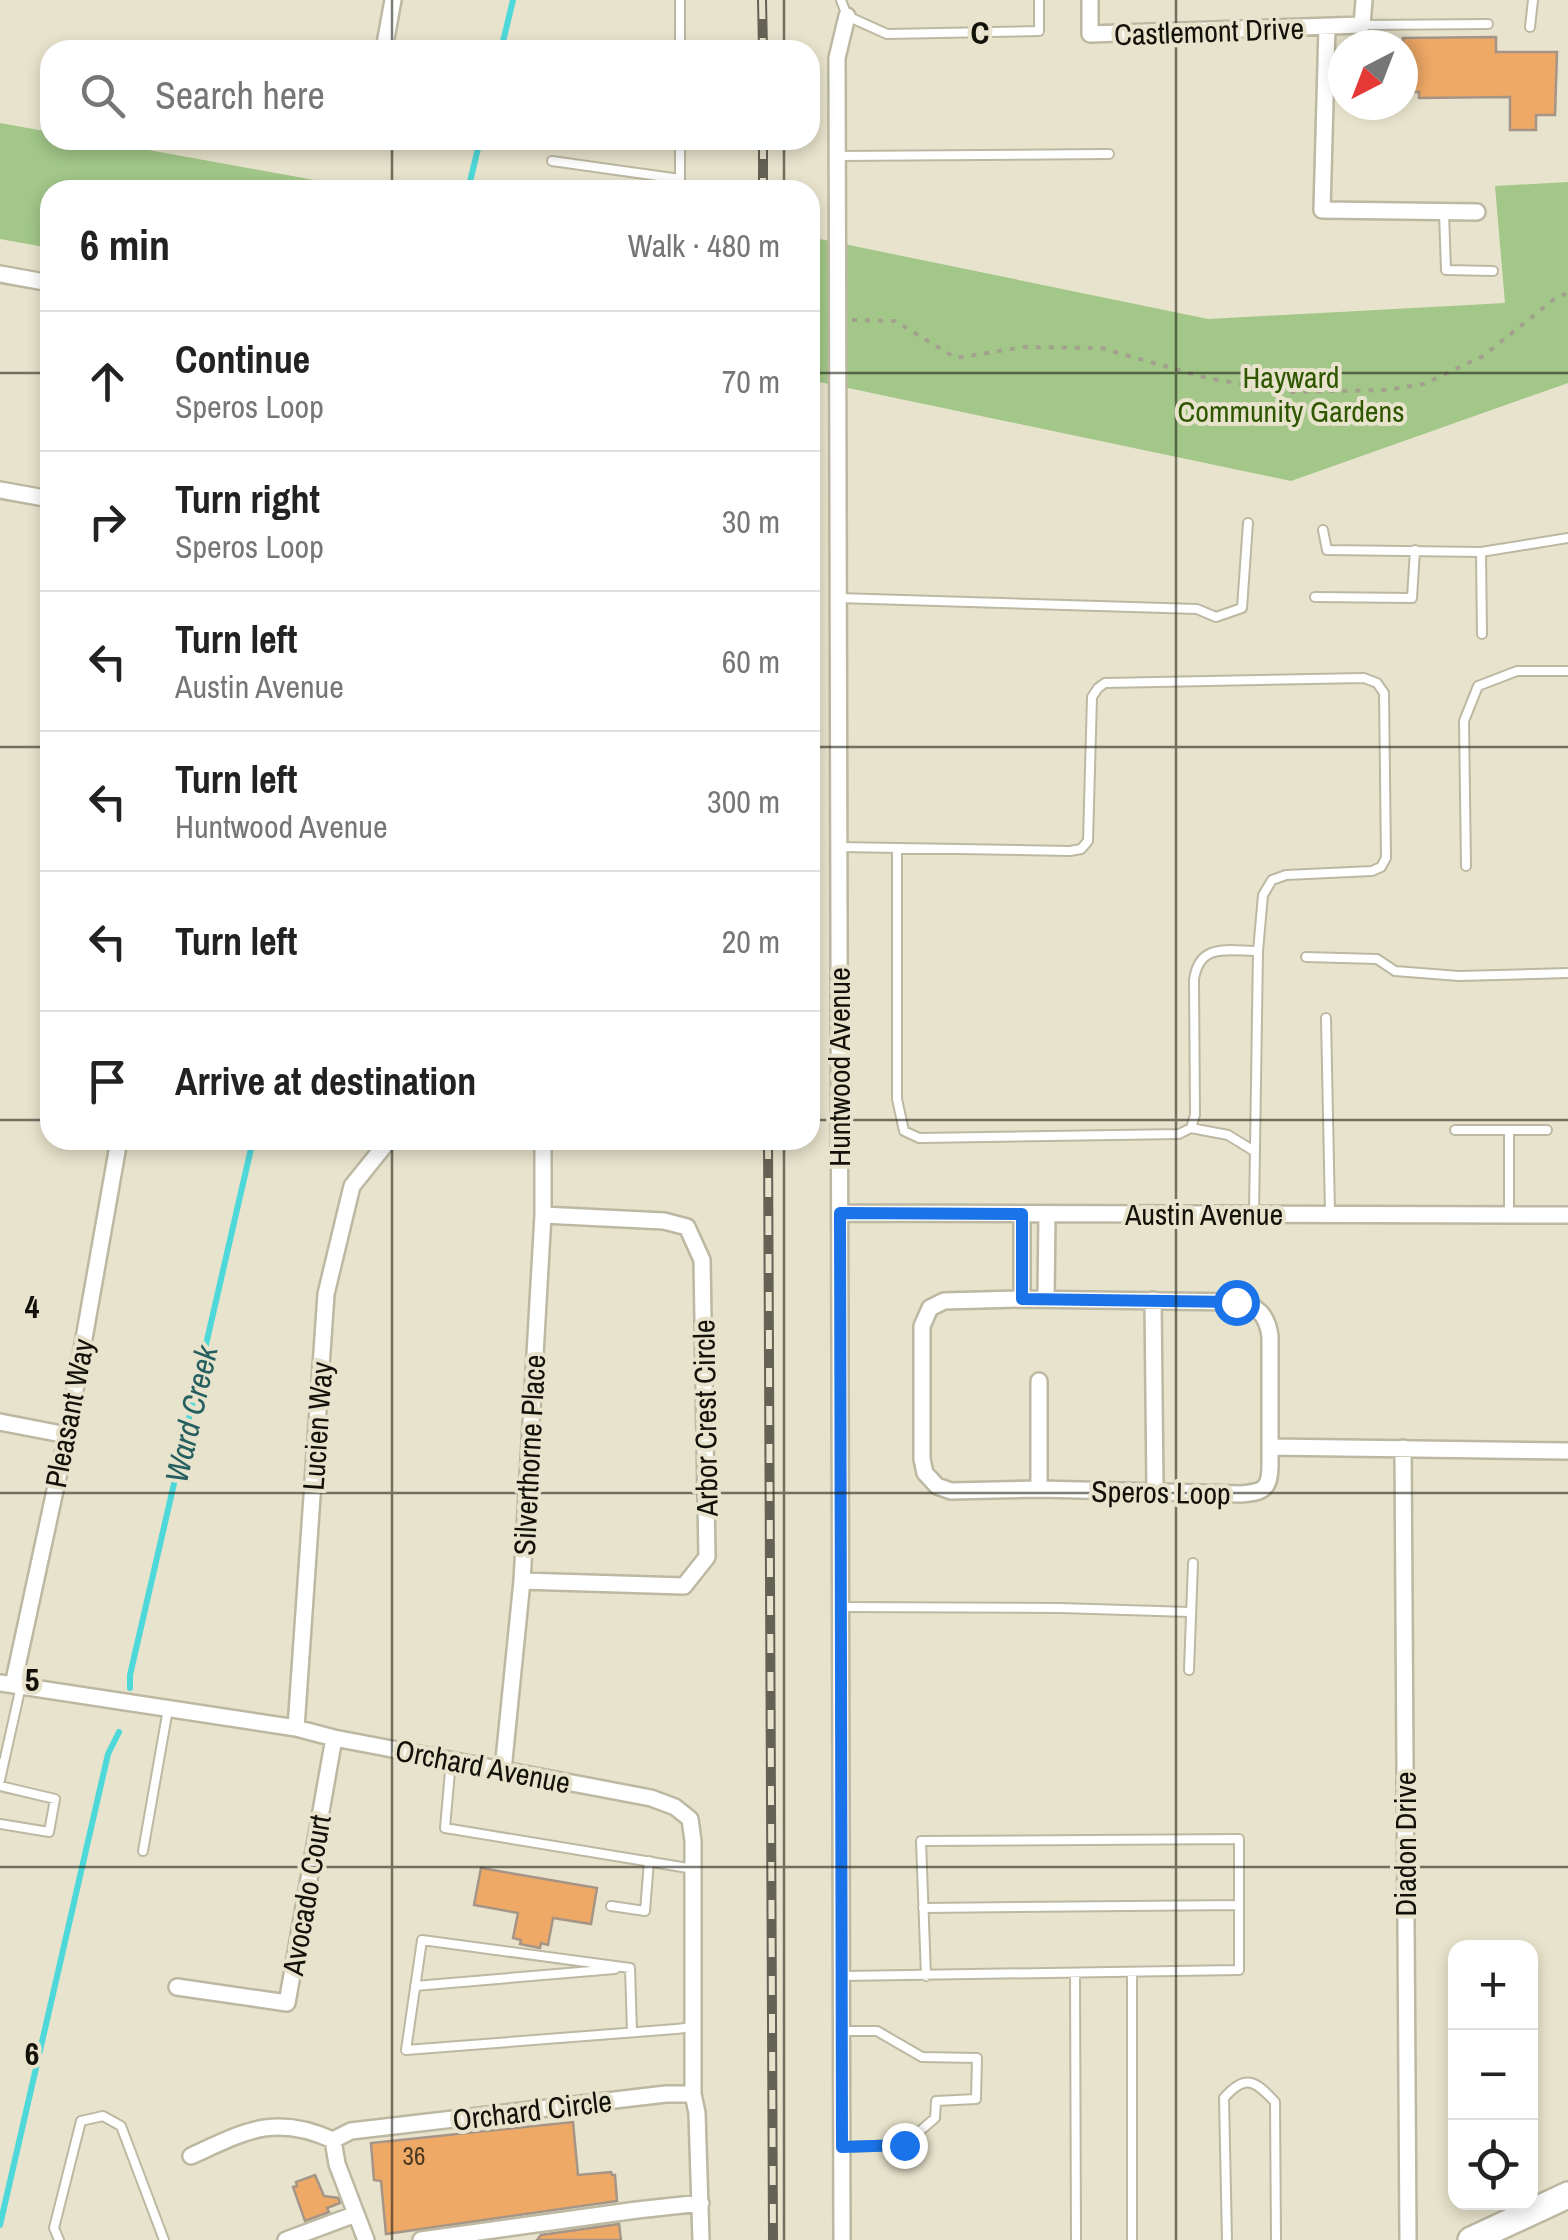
<!DOCTYPE html>
<html lang="en">
<head>
<meta charset="utf-8">
<style>
	body { margin:0; font-family:"Archivo Narrow",sans-serif; background:#f6f6f6; color:#222 }
	.controls { position:absolute; right:30px; bottom:30px; display:grid; overflow:hidden; border-radius:20px; box-shadow:0 5px 15px #0003 }
	.controls button { width:90px; height:90px; display:grid; place-items:center; padding:0; border:0; border-bottom:2px solid #e0e0e0; background:#fff; color:#222; font:50px sans-serif }
	.compass { position:absolute; left:1328px; top:30px; width:90px; height:90px; border-radius:50%; background:#fff; box-shadow:0 5px 15px #0003; rotate:222deg }
	.stop { position:absolute; width:30px; height:30px; margin:-22px; border:8px solid #1a73e8; border-radius:50%; background:#fff }
	.stop.end { background:#1a73e8; border-color:#fff; box-shadow:0 2px 10px #0008 }
	.list { margin:0; padding:0; list-style:none }
	h2 { display:flex; justify-content:space-between; align-items:center; height:130px; margin:0; padding:0 40px; font-size:42px }
	h2 small { font-size:32px; font-weight:400; color:#767676 }
	.list li { display:grid; grid-template-columns:65px 1fr auto; gap:30px; align-items:center; box-sizing:border-box; height:140px; padding:0 40px; border-top:2px solid #e0e0e0 }
	.list b { display:block; font-size:38px; white-space:nowrap }
	.list p { margin:0; font-size:32px; white-space:nowrap; color:#767676 }
	.list em { font-size:32px; font-style:normal; color:#767676 }
	.icon { flex:none; width:55px; height:55px; fill:none; stroke:currentColor; stroke-width:2; stroke-linecap:round; stroke-linejoin:round }
	.map { position:relative; flex:none; width:1568px; height:2240px; overflow:hidden }
	.search { position:absolute; background:#fff; box-shadow:0 5px 15px #0003; left:40px; top:40px; width:780px; height:110px; display:flex; align-items:center; gap:25px; box-sizing:border-box; padding:0 35px; border-radius:30px; color:#767676; font-size:38px }
	.panel { position:absolute; background:#fff; box-shadow:0 5px 15px #0003; left:40px; top:180px; width:780px; height:970px; border-radius:30px }
	.map>svg:first-child { display:block }
	.green { fill:#a2c789 }
	.lines { fill:none; stroke-linecap:round; stroke-linejoin:round }
	.stream { stroke:#4ed8d9; stroke-width:6 }
	.building { fill:#efa967; stroke:#a69586; stroke-width:2.5 }
	.lane-casing { stroke:#bcb8a2; stroke-width:12 }
	.street-casing { stroke:#bcb8a2; stroke-width:20 }
	.primary-casing { stroke:#bcb8a2; stroke-width:30 }
	.path { stroke:#a3a08e; stroke-width:4; stroke-dasharray:5 8; stroke-linecap:butt }
	.lane { stroke:#fff; stroke-width:8 }
	.street { stroke:#fff; stroke-width:15 }
	.primary { stroke:#fff; stroke-width:25 }
	.rail-casing { stroke:#646254; stroke-width:10 }
	.rail { stroke:#e7e3cc; stroke-width:6; stroke-dasharray:19; stroke-linecap:butt }
	.route { stroke:#1a73e8; stroke-width:12 }
	.grid { fill:none; stroke:#13120a; stroke-width:2.5; stroke-opacity:0.55 }
	.labels { text-anchor:middle; dominant-baseline:central; stroke-width:8; stroke-linejoin:round; paint-order:stroke }
	.number-label { font-size:25px; fill:#4a3821 }
	.street-label { font-size:30px; fill:#13120a; stroke:#e7e3cc }
	.park-label { font-size:30px; fill:#2e5700; stroke:#e7e3cc }
	.water-label { font-size:32px; font-style:italic; fill:#265f5f; stroke:#e7e3cc }
	.grid-label { font-size:32px; text-anchor:middle; font-weight:bold; fill:#13120a; stroke:#e7e3cc; stroke-width:8; stroke-linejoin:round; paint-order:stroke }
</style>
</head>
<body>
<div class="map">
<svg width="1568" height="2240" viewBox="0 0 1568 2240">
	<rect width="100%" height="100%" fill="#e7e3cc"/>
	<!-- green -->
	<path class="green" d="M0,123L50,132V140H94L369,190H50V248L0,239Z
		M1568,182V383L1291,481L810,380V237L1208,319L1505,303L1495,186Z"/>
	<g class="lines">
		<!-- stream -->
		<path class="stream" d="M501,50L513,0
			M468,190L480,140
			M130,1688V1675L253,1140
			M0,2225L108,1754L119,1732"/>
	</g>
	<!-- building -->
	<path class="building" d="M1496,37V52H1557L1555,115H1536V130H1510V97L1419,98V92H1403V38Z
		M481,1868L597,1888L591,1924L553,1918L548,1945L541,1943L540,1948L520,1944L521,1940L513,1938L518,1913L474,1905Z
		M573,2122L578,2175L611,2172L612,2175H615L617,2201L386,2234L381,2181L374,2180L371,2143Z
		M315,2175L324,2196L338,2198L340,2203L327,2208L329,2212L305,2221L293,2187L297,2186L296,2182Z
		M619,2224L621,2240H537L541,2235Z"/>
	<g class="lines">
		<defs>
			<path id="lane" d="M841,0L847,16L887,34L1039,31V0
				M1362,25L1488,24
				M1530,27L1533,0
				M680,50V0
				M837,156L1109,154
				M552,161L680,179V140
				M1444,212L1446,270L1493,271
				M1323,530L1327,550L1481,552
				M1315,597L1412,598L1415,550
				M838,598L1197,609L1216,617L1242,608L1248,523
				M1482,634L1481,552L1568,538
				M839,847L1070,851L1081,849L1088,841L1092,697L1098,688L1105,683L1364,678L1377,683L1384,693L1386,858L1381,867L1372,871L1286,875L1272,880L1263,895L1258,951L1254,1214
				M897,848V1099L904,1131L919,1138L1179,1134L1191,1128L1228,1135L1254,1151
				M1466,866L1464,721L1478,686L1517,671H1568
				M1306,957L1377,959L1395,971L1459,976L1568,973
				M1326,1018L1330,1213
				M1191,1128L1195,1115L1194,980C1199,942 1229,951 1258,951
				M1455,1130H1547
				M1509,1215V1130
				M840,1607L1060,1608L1190,1612
				M1189,1670L1193,1563
				M451,1760L445,1828L694,1869
				M0,1763L4,1762L21,1686
				M0,1780L4,1762
				M0,1786L55,1799L49,1832L0,1824
				M143,1851L168,1709
				M611,1906L645,1911L649,1861
				M923,1908L1239,1905
				M1075,1973L1076,2240
				M843,1976L1239,1970V1839L921,1841L926,1976
				M415,1986L615,1969
				M841,2031H877L922,2057L977,2058L976,2099L936,2101L935,2118L904,2145L842,2147
				M632,2032L630,1968L422,1940L406,2050L676,2029L694,2027
				M59,2240L54,2228L81,2121L103,2116L121,2126L164,2240
				M1132,2240V1972
				M1227,2240L1224,2098C1245,2074 1255,2080 1275,2102L1276,2240"/>
			<path id="street" d="M1090,0V34L1362,25L1364,0
				M1327,27L1322,210L1477,212
				M385,44L393,0
				M0,274L50,283
				M0,490L50,499
				M840,1213L1568,1215
				M1022,1214V1299
				M1022,1299L1236,1302C1258,1305 1267,1315 1270,1336V1465C1270,1489 1264,1492 1241,1494L1039,1489L951,1491L937,1486L925,1473L922,1459V1326L930,1308L944,1301Z
				M1046,1299L1047,1214
				M1153,1300L1155,1491
				M0,1422L67,1435
				M1270,1447L1568,1451
				M1403,1448L1408,2240
				M1039,1489V1381
				M522,1581L684,1586L707,1557L702,1260L687,1227L664,1221L543,1215
				M0,1683L296,1728L334,1738L651,1798L675,1807L690,1819L693,1841V2094L697,2113L701,2240
				M13,1685L67,1435L119,1140
				M296,1728L326,1294L352,1186L389,1140
				M503,1770L522,1581L543,1215V1140
				M177,1987L287,2003L334,1738
				M191,2156C244,2132 274,2113 333,2140
				M286,2240L356,2214
				M366,2240L337,2164L333,2140L351,2131L666,2094H693
				M421,2240L637,2210L701,2203
				M842,2240L837,58L847,16"/>
			<path id="primary" d="M1471,2240L1568,2195"/>
		</defs>
		<!-- lane casing -->
		<use href="#lane" class="lane-casing"/>
		<!-- street casing -->
		<use href="#street" class="street-casing"/>
		<!-- primary casing -->
		<use href="#primary" class="primary-casing"/>
		<!-- path -->
		<path class="path" d="M852,320L895,321L956,358L1024,347L1101,348L1207,378L1290,392L1386,390L1424,384L1483,356L1557,297L1568,293"/>
		<!-- lane -->
		<use href="#lane" class="lane"/>
		<!-- street -->
		<use href="#street" class="street"/>
		<!-- primary -->
		<use href="#primary" class="primary"/>
		<defs>
			<path id="rail" d="M762,0L763,50
				M763,140V190
				M768,1140L773,2240"/>
		</defs>
		<!-- rail casing -->
		<use href="#rail" class="rail-casing"/>
		<!-- rail -->
		<use href="#rail" class="rail"/>
	</g>
	<g class="lines">
		<!-- route -->
		<path class="route" d="M904,2145L842,2147L840,1213L1022,1214V1299L1236,1302"/>
	</g>
	<!-- grid -->
	<path class="grid" d="M392,0V50M784,0V50M1176,0V2240M392,140V190M784,140V190M0,373H50M810,373H1568M0,747H50M810,747H1568M0,1120H50M810,1120H1568M392,1140V2240M784,1140V2240M0,1493H1568M0,1867H1568"/>
	<g class="labels">
		<!-- number labels -->
		<g class="number-label">
			<text x="414" y="2156">36</text>
		</g>
		<!-- street labels -->
		<g class="street-label">
			<text transform="translate(1209 31) rotate(-2)">Castlemont Drive</text>
			<text transform="translate(839 1067) rotate(-90)">Huntwood Avenue</text>
			<text x="1204" y="1214">Austin Avenue</text>
			<text transform="translate(69 1413) rotate(-79)">Pleasant Way</text>
			<text transform="translate(705 1418) rotate(-91)">Arbor Crest Circle</text>
			<text transform="translate(317 1426) rotate(-86)">Lucien Way</text>
			<text transform="translate(529 1455) rotate(-87)">Silverthorne Place</text>
			<text transform="translate(1161 1492) rotate(1)">Speros Loop</text>
			<text transform="translate(483 1766) rotate(11)">Orchard Avenue</text>
			<text transform="translate(1405 1844) rotate(-90)">Diadon Drive</text>
			<text transform="translate(306 1895) rotate(-80)">Avocado Court</text>
			<text transform="translate(532 2110) rotate(-7)">Orchard Circle</text>
		</g>
		<!-- park labels -->
		<g class="park-label">
			<text x="1291" y="377">Hayward<tspan x="1291" dy="34">Community Gardens</tspan></text>
		</g>
		<!-- water labels -->
		<g class="water-label">
			<text transform="translate(191 1414) rotate(-77)">Ward Creek</text>
		</g>
	</g>
	<g class="grid-label">
		<text x="980" y="44">C</text>
		<text x="32" y="1318">4</text>
		<text x="32" y="1691">5</text>
		<text x="32" y="2065">6</text>
	</g>
</svg>
<div class="controls">
<button>+</button>
<button>−</button>
<button><svg class="icon" aria-label="locate" viewBox="0 0 24 24"><circle cx="12" cy="12" r="6"/><path d="M12 2v4M12 18v4M2 12h4M18 12h4"/></svg></button>
</div>
<svg class="compass" viewBox="-18 -18 36 36"><path d="M0-13l5 13h-10z" fill="#e53935"/><path d="M0 13l5-13h-10z" fill="#767676"/></svg>
<div class="stop" style="left:1236px;top:1302px"></div>
<div class="stop end" style="left:904px;top:2145px"></div>
<div class="search"><svg class="icon" aria-label="search" viewBox="0 0 24 24"><circle cx="10" cy="10" r="6"/><path d="M15 15l6 6"/></svg>Search here</div>
<section class="panel">
<h2>6 min<small>Walk · 480 m</small></h2>
<ul class="list">
<li><svg class="icon" aria-label="ahead" viewBox="0 0 24 24"><path d="M12 20V5M6 11l6-6 6 6"/></svg><div><b>Continue</b><p>Speros Loop</p></div><em>70 m</em></li>
<li><svg class="icon" aria-label="right" viewBox="0 0 24 24"><path d="M7 20v-9h11M14 6l5 5-5 5"/></svg><div><b>Turn right</b><p>Speros Loop</p></div><em>30 m</em></li>
<li><svg class="icon" aria-label="left" viewBox="0 0 24 24"><path d="M17 20v-9H6M10 6l-5 5 5 5"/></svg><div><b>Turn left</b><p>Austin Avenue</p></div><em>60 m</em></li>
<li><svg class="icon" aria-label="left" viewBox="0 0 24 24"><path d="M17 20v-9H6M10 6l-5 5 5 5"/></svg><div><b>Turn left</b><p>Huntwood Avenue</p></div><em>300 m</em></li>
<li><svg class="icon" aria-label="left" viewBox="0 0 24 24"><path d="M17 20v-9H6M10 6l-5 5 5 5"/></svg><div><b>Turn left</b></div><em>20 m</em></li>
<li><svg class="icon" aria-label="arrive" viewBox="0 0 24 24"><path d="M6 21V4h12l-3 4 3 4H6"/></svg><div><b>Arrive at destination</b></div></li>
</ul>
</section>
</div>
</body>
</html>
